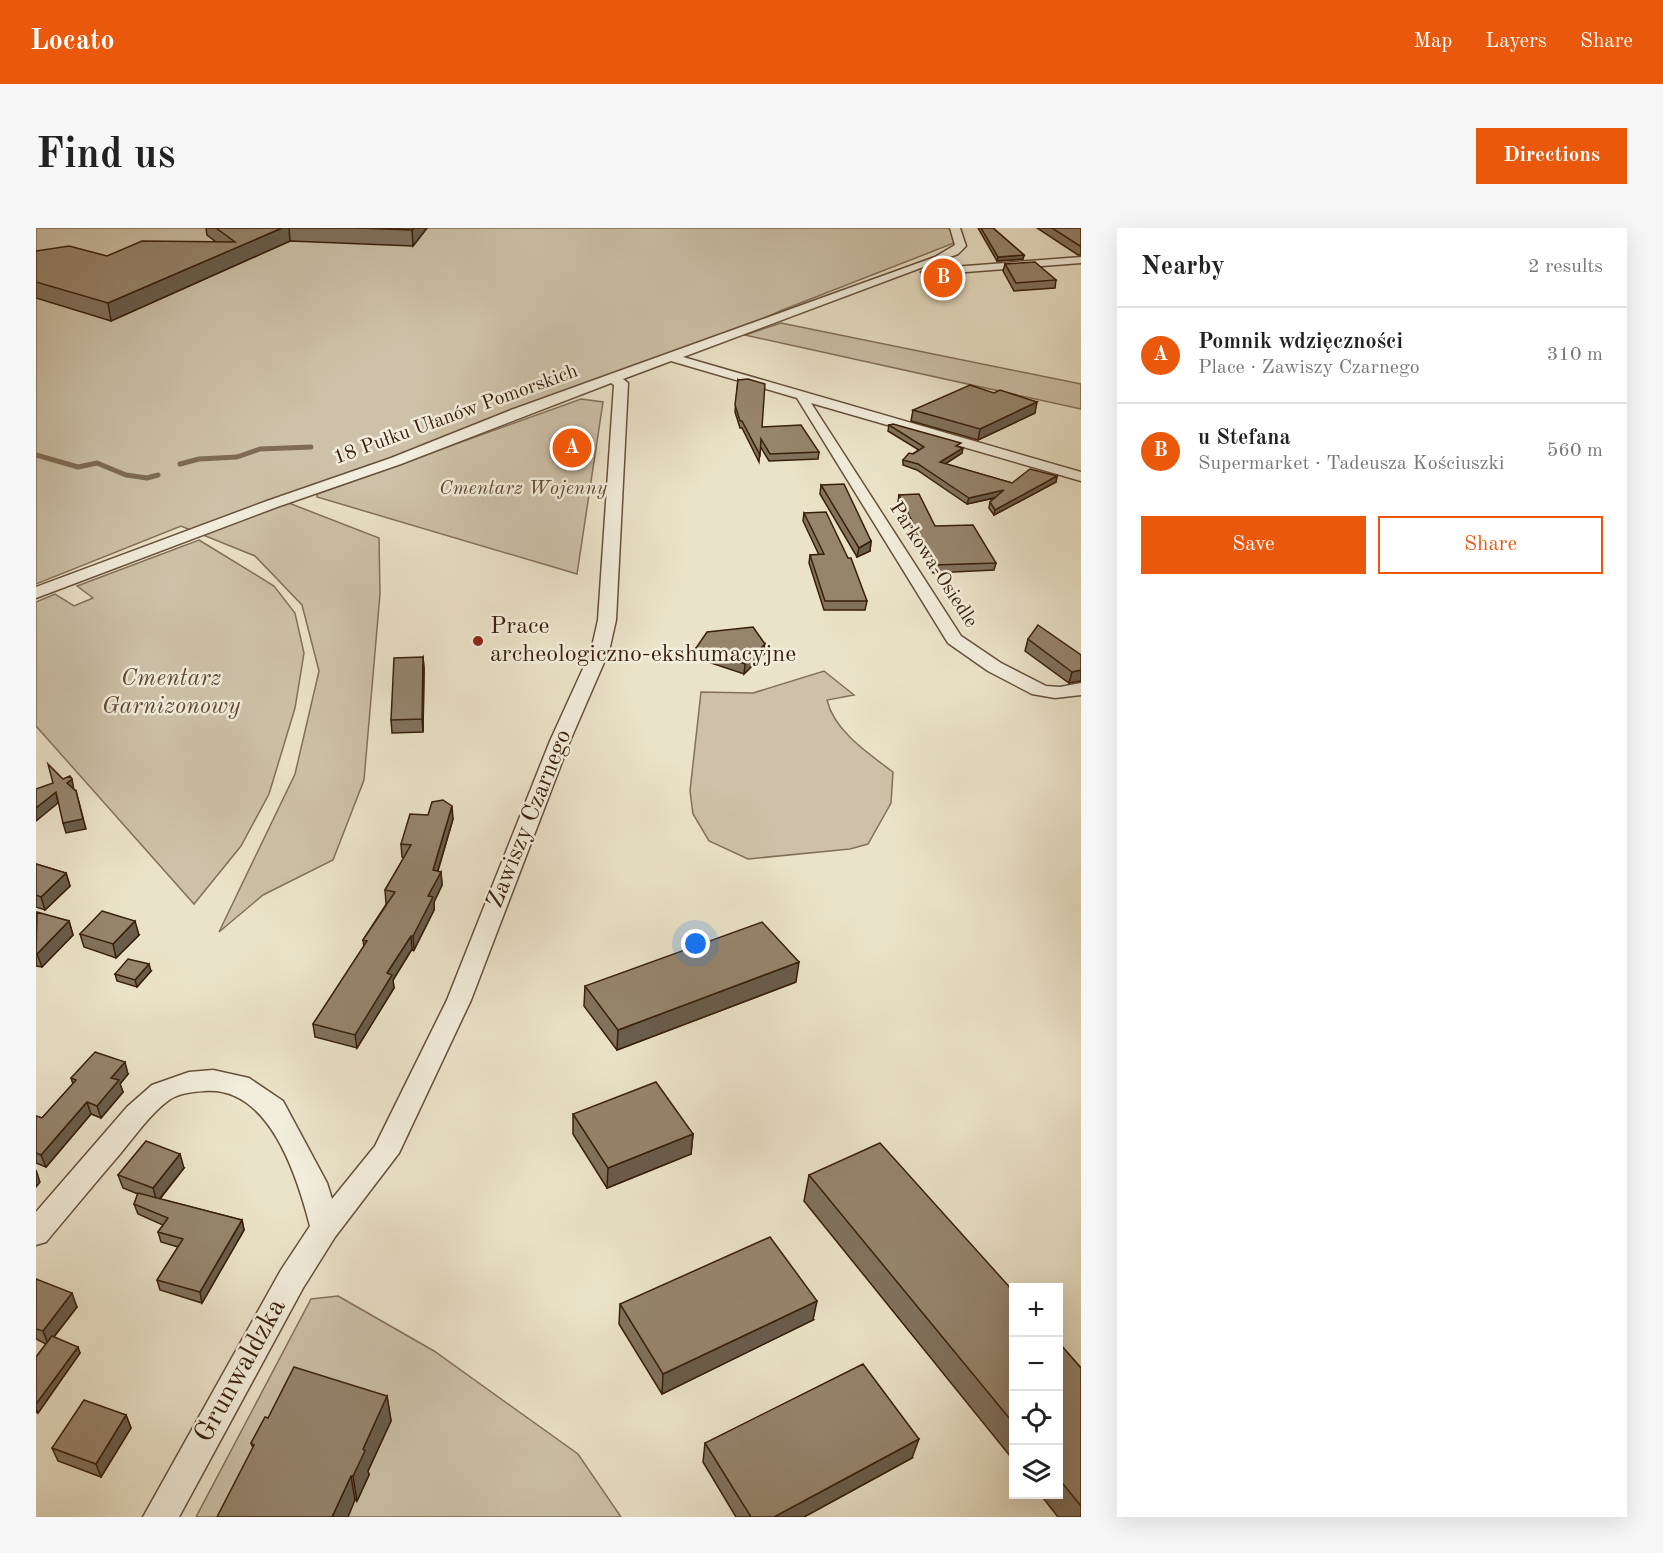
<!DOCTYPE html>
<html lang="en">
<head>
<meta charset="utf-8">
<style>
	body { margin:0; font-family:"Old Standard TT",serif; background:#f6f6f6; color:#222 }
	.controls { position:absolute; right:18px; bottom:18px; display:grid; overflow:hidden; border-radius:0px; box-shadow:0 6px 24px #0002 }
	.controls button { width:54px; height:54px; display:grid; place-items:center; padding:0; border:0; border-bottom:2px solid #e0e0e0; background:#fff; color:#222; font:30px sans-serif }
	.you { position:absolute; left:660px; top:716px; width:21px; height:21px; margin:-15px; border:4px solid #fff; border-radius:50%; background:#1a73e8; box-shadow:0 0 0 9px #1a73e833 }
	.badge { display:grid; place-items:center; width:39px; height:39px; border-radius:50%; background:#ea580c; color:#fff; font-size:20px; font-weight:700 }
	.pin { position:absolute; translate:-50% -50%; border:3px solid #fff; box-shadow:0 2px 6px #0006 }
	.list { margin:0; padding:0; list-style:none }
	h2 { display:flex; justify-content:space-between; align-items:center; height:78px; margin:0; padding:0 24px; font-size:26px }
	h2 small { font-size:20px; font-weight:400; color:#767676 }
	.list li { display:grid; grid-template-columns:39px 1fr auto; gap:18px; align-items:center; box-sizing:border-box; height:96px; padding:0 24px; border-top:2px solid #e0e0e0 }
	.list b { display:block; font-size:22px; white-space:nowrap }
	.list p { margin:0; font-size:20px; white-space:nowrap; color:#767676 }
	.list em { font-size:20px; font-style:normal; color:#767676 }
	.actions { display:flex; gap:12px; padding:18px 24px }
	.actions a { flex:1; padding:14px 0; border:2px solid #ea580c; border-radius:0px; text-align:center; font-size:21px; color:#ea580c }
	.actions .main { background:#ea580c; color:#fff }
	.icon { flex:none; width:33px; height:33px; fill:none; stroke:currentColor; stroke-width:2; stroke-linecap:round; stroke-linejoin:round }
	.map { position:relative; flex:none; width:1045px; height:1289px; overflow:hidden; border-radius:0px }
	header { display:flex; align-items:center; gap:36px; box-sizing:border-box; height:84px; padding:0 30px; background:#ea580c; color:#fff }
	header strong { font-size:28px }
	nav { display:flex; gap:33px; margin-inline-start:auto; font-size:21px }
	.intro { display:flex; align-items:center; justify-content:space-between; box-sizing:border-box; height:144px; padding:0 36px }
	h1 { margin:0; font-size:42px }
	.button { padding:15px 27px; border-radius:0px; background:#ea580c; color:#fff; font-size:21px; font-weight:700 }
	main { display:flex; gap:36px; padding:0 36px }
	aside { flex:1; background:#fff; border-radius:0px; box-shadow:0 6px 24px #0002 }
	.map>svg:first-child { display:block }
	.green { fill:#cdc2a9; stroke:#83705a; stroke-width:1.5 }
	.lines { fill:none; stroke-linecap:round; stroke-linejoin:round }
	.stream { stroke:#7f6c56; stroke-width:5 }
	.minor-casing { stroke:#66503a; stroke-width:3 }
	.minor { fill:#f2eddc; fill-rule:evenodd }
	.wall { fill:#81725e; stroke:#391f0a; stroke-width:1.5 }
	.shaded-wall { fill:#695d4c; stroke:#391f0a; stroke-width:1.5 }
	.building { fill:#96856d; stroke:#391f0a; stroke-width:1.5 }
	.poi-dot { fill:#8f2418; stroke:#f2eddc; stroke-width:2 }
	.labels { text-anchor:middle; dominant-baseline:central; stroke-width:5; stroke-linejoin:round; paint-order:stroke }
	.far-street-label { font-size:20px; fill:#391f0a; stroke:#f2eddc }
	.far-park-label { font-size:20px; font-style:italic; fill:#5e4832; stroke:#f2eddc }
	.poi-label { font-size:24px; fill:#391f0a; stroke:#f2eddc; text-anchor:start }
	.park-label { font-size:24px; font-style:italic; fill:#5e4832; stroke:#f2eddc }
	.street-label { font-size:24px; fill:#391f0a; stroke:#f2eddc }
	.near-street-label { font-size:28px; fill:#391f0a; stroke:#f2eddc }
</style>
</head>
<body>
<header>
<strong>Locato</strong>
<nav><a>Map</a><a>Layers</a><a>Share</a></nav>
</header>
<div class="intro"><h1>Find us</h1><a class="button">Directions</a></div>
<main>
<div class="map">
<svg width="1045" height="1289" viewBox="0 0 1045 1289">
	<rect width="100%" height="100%" fill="#ebe3c9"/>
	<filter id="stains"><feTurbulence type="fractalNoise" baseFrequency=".00333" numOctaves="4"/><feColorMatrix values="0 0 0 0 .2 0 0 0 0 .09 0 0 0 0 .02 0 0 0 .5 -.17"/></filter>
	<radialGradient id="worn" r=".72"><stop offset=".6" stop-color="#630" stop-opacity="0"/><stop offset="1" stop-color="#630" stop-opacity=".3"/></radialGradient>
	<!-- green -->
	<path class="green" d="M0,0H916L921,10L918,15L749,81L696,104L245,272L343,310L344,366L328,552L297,632L227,667L183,704L259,546L283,443L266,377L219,328L145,298L0,356Z
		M745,95L1045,156V181L709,107Z
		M545,171L567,174L541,346L281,269V266Z
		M163,312L238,358L259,385L268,425L259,480L233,566L205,618L158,676L0,498V374L19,366L38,378L57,370L41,358Z
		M788,443L818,467L791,472C798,503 833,526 857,544L855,575L832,616L814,621L712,631L673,613L657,586L654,563L665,464L717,465Z
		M302,1068L398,1123L542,1226L585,1289H160L275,1071Z"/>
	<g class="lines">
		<!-- stream -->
		<path class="stream" d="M0,227L42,239L61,235L90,247L111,250L122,247
			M144,236L163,231L201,229L224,221L275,219"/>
		<defs>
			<path id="minor" d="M914,0H924L930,18L922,26L647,129L1045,244V253L775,175L925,408L965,435L1010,458L1024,459L1045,455V467L1019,470L996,466L952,443L912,415L761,170L635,133L587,151L592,155L580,392L573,423L534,513L435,772L363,925L299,1009L267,1060L143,1289H107L245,1042L274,998C261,948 233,857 168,863C157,864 143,865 133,872C114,886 99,908 84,926C59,955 35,984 10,1014L0,1017V984L91,879L116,857L153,844L177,842L213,850L247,873L291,955L296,971L339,918L411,772L514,513L555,423L562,392L578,157L575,155L365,236L241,279L0,370V359L231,273L355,230L475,182L899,29L919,17Z
				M1045,29V35L891,47L885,44L891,41Z"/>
		</defs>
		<!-- minor casing -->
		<use href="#minor" class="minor-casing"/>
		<!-- minor -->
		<use href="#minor" class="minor"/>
	</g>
	<!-- wall -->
	<path class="wall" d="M170,0H391L377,18L254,13L75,93L0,70V23L71,28L180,14L171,7Z
		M942,0H957L988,27L987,31L961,33Z
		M1001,0H1045V27H1042Z
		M969,36L1020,52L1019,60L978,63L967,43Z
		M702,152L726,199L783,224L782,231L733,233L724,218L723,234L706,200H704L699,184Z
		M877,182L999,185L942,212L875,193Z
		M853,197L924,219L926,225L909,236L976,255L1021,248L1020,254L958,287L953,280L954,274L959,270L931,276L881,242L867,237V232L883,222L852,203Z
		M785,257L835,313L834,323L821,329L784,266Z
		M863,267L899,298L960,335L958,342L897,345L862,274Z
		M768,285L831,373L829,382H788L773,335L774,327H783L767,293Z
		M992,411L1045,427L1033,455L989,423Z
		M660,420L728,426L708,446L660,430Z
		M387,429L388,441L387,504L356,505L355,492Z
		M417,591L402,643L405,644L406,657L398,674V682L378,722L376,721L357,752L358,760L321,820L279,809L277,796L328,719L327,712L351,675H350L349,662L368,630L366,629L365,616Z
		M0,636L30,645L34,658L9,682L0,679Z
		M0,685L33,693L37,707L6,739L0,738Z
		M44,706L103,707L80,730L48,719Z
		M115,743L101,759L81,753L79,746Z
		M760,754L581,822L548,778L549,758Z
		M92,846L84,856L87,864L65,890L55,886L10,939L0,935V888L6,890L37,856L35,850Z
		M537,886L657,906L655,926L571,960L537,906Z
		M148,940L124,971L206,992L208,1002L166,1075L124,1062L121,1052L142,1019L125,1014L122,1004L127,997L102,986L98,976L102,966L87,960L82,947Z
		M773,947L978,1064V1233L768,973Z
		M0,1051L41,1079L18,1109L44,1125L2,1185L0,1184V1129L10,1116L0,1111Z
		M584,1076L777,1092L626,1166L583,1096Z
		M1023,1115L1045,1140V1289H1022L1004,1266H1023Z
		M351,1168L355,1193L332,1243L333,1247L321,1273L217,1220L215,1215L232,1190Z
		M90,1187L95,1200L65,1249L22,1233L16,1220Z
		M669,1215L876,1230L768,1289H700L667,1234Z"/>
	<!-- shaded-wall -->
	<path class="shaded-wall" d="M246,0H253L254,13L75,93L72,75Z
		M378,0H391L377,18L376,2Z
		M988,27L987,31L961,33L962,29Z
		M1001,174L999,185L942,212L944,201Z
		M927,220L926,225L903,240L904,234Z
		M1021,248L1020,254L958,287L959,282Z
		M968,262L966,268L931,276L933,270Z
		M835,313L834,323L821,329L823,320Z
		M729,416L728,426L708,446L709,436Z
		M387,429L388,441L387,504L386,491Z
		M1045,442V453L1033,455L1036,444Z
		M36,551L38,562L31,555Z
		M40,563L50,601L30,605L27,595Z
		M20,564L22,575L0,593V580Z
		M416,578L417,591L398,655L397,642Z
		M405,644L406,657L398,674V682L378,722L377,708L392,668Z
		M30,645L34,658L9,682L5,669Z
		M33,693L37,707L6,739L1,726Z
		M99,693L103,707L80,730L77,716Z
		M375,708L376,721L357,752L358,760L321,820L319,807L351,745Z
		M763,734L760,754L581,822L582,802Z
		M113,736L115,743L101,759L99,752Z
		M89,834L92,846L84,856L87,864L65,890L61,878L75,850Z
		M51,874L55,886L10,939L5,927Z
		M657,906L655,926L571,960L572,940Z
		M144,926L148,940L121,974L117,960Z
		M0,942L4,954L0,959Z
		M206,992L208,1002L166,1075L164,1064Z
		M36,1065L41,1079L12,1116L7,1103Z
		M781,1073L777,1092L626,1166L627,1146Z
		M42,1119L44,1125L2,1185L0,1181V1176Z
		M351,1168L355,1193L332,1243L333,1247L321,1273L317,1248L327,1221Z
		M90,1187L95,1200L65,1249L60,1236Z
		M883,1211L876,1230L768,1289H738Z
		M315,1248L319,1272L312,1289H296Z"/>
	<!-- building -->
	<path class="building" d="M180,0H246L72,75L0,54V23L33,18L71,28L106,13L199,14Z
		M322,0H378L376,2Z
		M945,0H957L988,27L962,29Z
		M1016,0H1045V18H1044Z
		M999,34L1020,52L980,55L969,36Z
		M712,151L729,156L726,199L765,197L783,224L734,226L725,211L724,227L706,193H704L699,177L702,152Z
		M934,157L958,165L964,162L1001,174L944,201L877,182Z
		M857,196L925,215L920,218L927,220L904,234L976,255L994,241L1021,248L959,282L954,274L968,262L933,270L882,236L867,232L873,225L877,226L888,219L853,197Z
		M808,256L835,313L823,320L785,257Z
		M883,266L899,298L937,297L960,335L898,337L863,267Z
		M790,284L812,330H815L831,373H789L774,327L788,326L768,285Z
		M1002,397L1045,427V442L1036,444L992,411Z
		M717,399L729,416L709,436L660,420L671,404Z
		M387,429L386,491L355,492L358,430Z
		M12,536L27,551L34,548L36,551L31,555L40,563L47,591L27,595L20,564L0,580V561L17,555Z
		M407,572L416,578L397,642L405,644L392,668L397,669L377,708H375L351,745L356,747L319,807L277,796L331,713L327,712L359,664L349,662L375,617L365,616L374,586L392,587L396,574Z
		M0,636L30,645L5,669L0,667Z
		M66,683L99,693L77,716L44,706Z
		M1,684L33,693L1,726H0Z
		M726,694L763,734L582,802L549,758Z
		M92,731L113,736L99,752L79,746Z
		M59,824L89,834L75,850L83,852L61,878L51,874L5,927L0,925V888L6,890L40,852L35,850Z
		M620,854L657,906L572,940L537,886Z
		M110,913L144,926L117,960L82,947Z
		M844,915L978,1064V1196L773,947Z
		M102,965L206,992L164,1064L121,1052L147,1011L122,1004L132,990L98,976Z
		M734,1009L781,1073L627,1146L584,1076Z
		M0,1051L36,1065L7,1103L0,1101Z
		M16,1108L42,1119L0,1176V1129Z
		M1023,1115L1045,1140V1278L1023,1251Z
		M827,1136L883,1211L738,1289H715L669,1215Z
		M258,1139L351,1168L327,1221L329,1223L317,1248H315L296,1289H181L218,1217L215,1215L229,1189L232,1190Z
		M48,1172L90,1187L60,1236L16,1220Z"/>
	<!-- markers -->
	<circle class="poi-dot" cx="442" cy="413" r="6"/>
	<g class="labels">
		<!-- far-street labels -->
		<g class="far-street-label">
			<text transform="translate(420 187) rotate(-20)">18 Pułku Ułanów Pomorskich</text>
			<text transform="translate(897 337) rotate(57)">Parkowa-Osiedle</text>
		</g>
		<!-- far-park labels -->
		<g class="far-park-label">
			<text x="487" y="261">Cmentarz Wojenny</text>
		</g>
		<!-- poi labels -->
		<g class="poi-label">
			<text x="454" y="399">Prace<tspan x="454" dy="28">archeologiczno-ekshumacyjne</tspan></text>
		</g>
		<!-- park labels -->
		<g class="park-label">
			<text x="135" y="451">Cmentarz<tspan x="135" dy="28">Garnizonowy</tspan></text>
		</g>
		<!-- street labels -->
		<g class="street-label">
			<text transform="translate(494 591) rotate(-68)">Zawiszy Czarnego</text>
		</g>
		<!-- near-street labels -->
		<g class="near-street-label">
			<text transform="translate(205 1143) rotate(-61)">Grunwaldzka</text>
		</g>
	</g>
	<rect width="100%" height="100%" filter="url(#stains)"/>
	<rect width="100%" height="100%" fill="url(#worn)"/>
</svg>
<div class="controls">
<button>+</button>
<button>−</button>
<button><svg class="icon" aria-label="locate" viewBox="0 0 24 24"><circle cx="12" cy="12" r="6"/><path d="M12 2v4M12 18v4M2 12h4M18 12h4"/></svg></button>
<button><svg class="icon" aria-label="layers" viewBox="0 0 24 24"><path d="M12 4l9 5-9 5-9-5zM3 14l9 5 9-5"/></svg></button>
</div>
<div class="you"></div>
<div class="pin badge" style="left:536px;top:220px">A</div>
<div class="pin badge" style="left:907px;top:50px">B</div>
</div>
<aside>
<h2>Nearby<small>2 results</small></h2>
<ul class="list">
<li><span class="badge">A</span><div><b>Pomnik wdzięczności</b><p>Place · Zawiszy Czarnego</p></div><em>310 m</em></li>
<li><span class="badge">B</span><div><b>u Stefana</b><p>Supermarket · Tadeusza Kościuszki</p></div><em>560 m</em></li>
</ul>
<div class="actions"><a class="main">Save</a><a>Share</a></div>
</aside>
</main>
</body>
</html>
